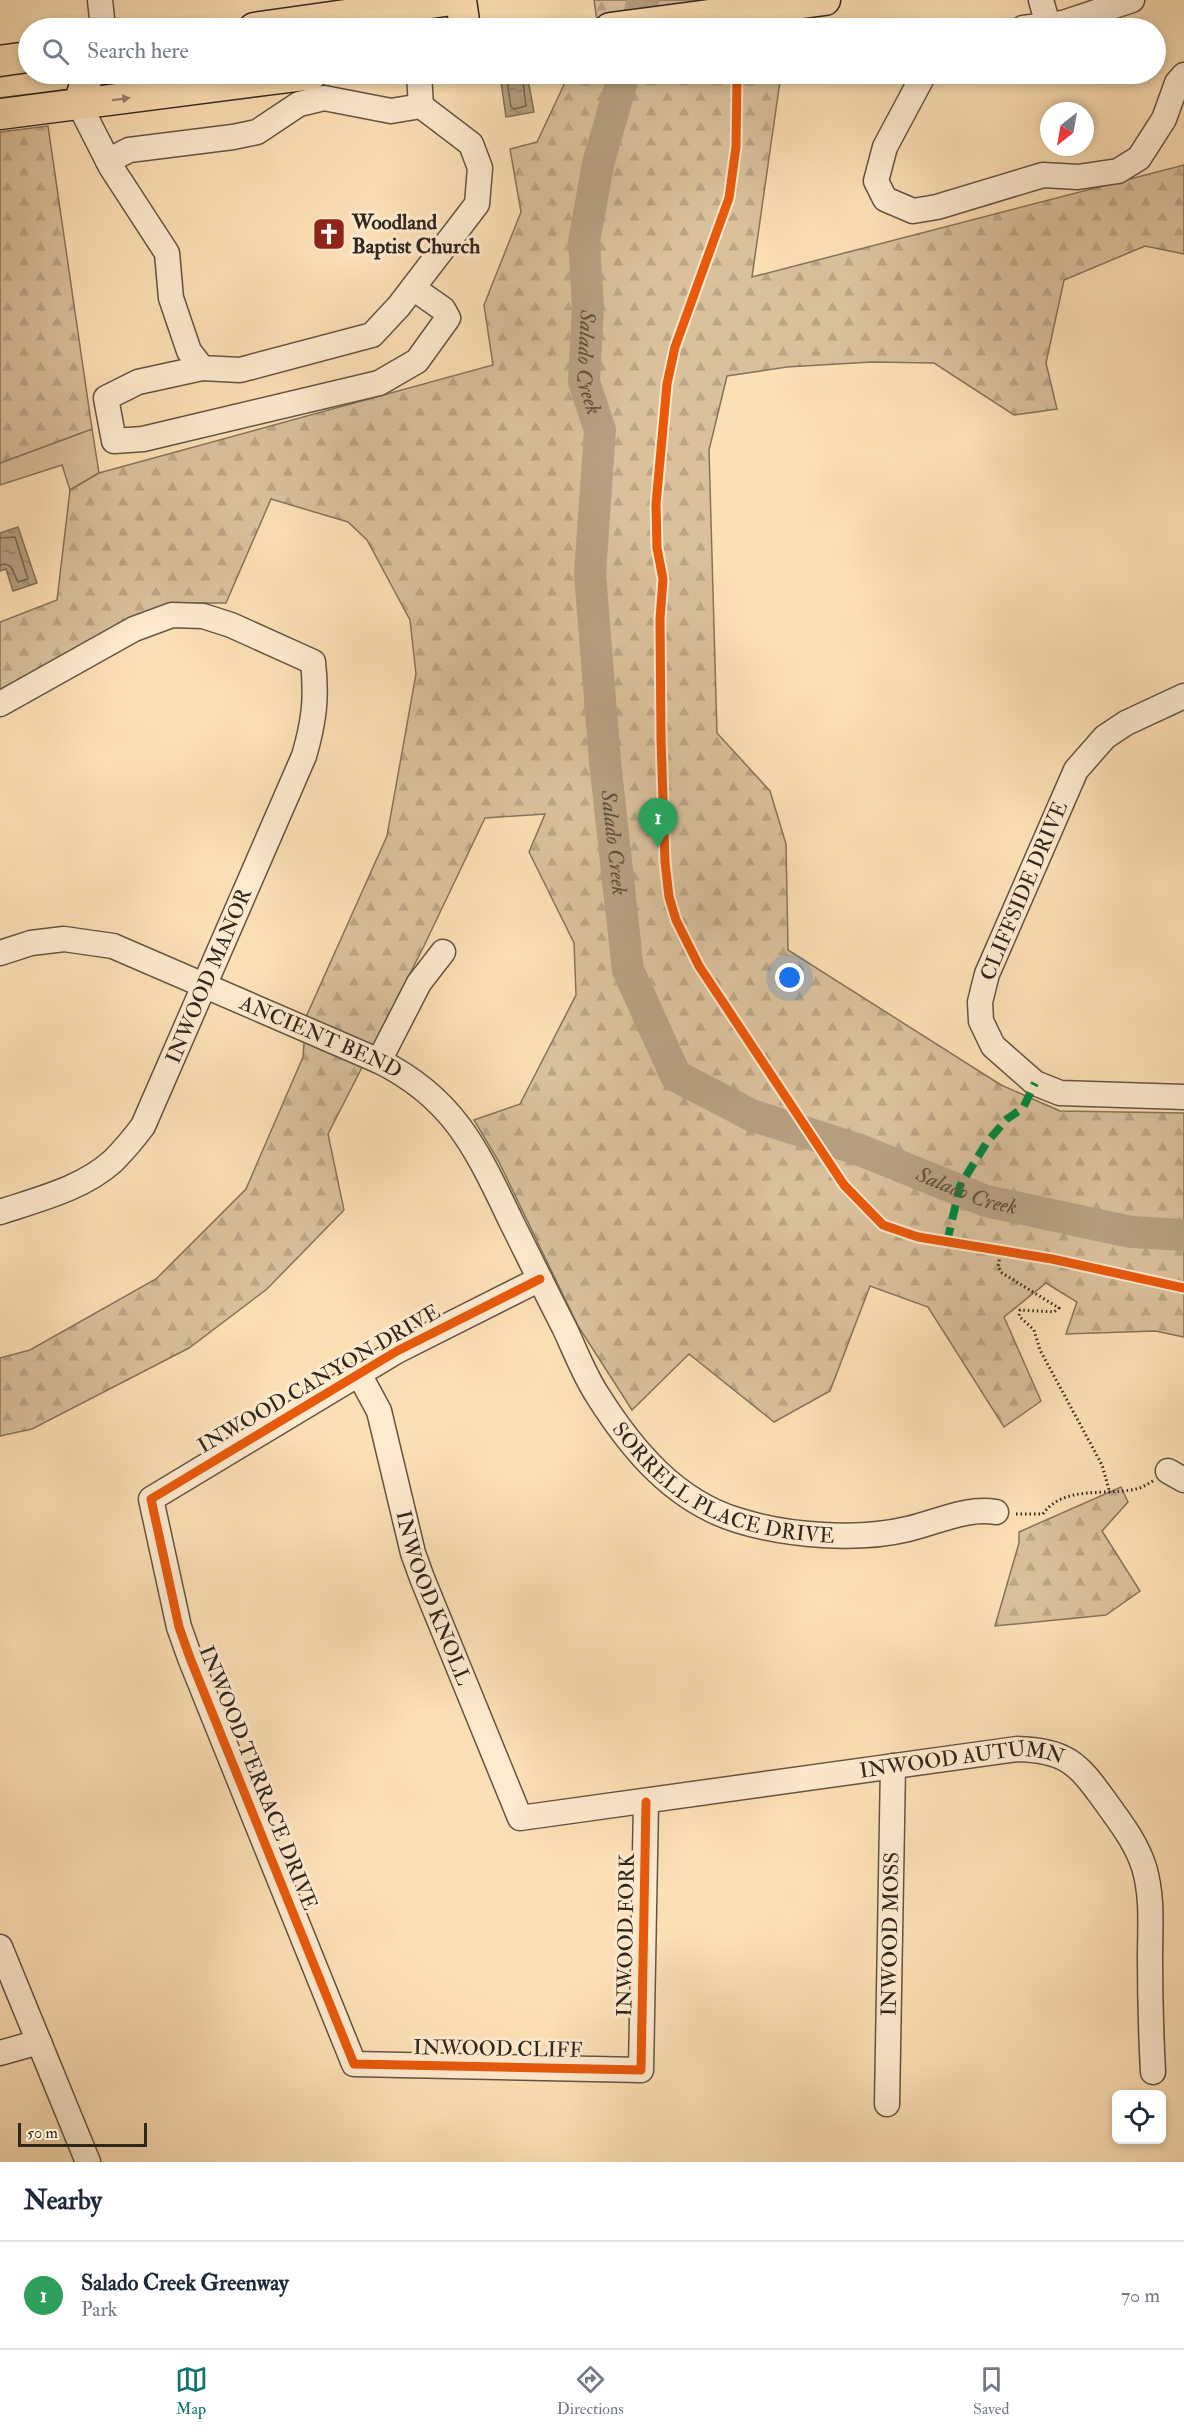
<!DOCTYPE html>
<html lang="en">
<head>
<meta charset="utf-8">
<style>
	body { margin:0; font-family:"IM FELL Double Pica",serif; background:#f6f6f7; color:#1f2937 }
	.controls { position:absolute; right:18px; bottom:18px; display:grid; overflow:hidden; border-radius:9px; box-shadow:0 3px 9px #0003 }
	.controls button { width:54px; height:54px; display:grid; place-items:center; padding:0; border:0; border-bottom:2px solid #e0e1e3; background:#fff; color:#1f2937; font:30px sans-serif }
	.compass { position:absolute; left:1040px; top:102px; width:54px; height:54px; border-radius:50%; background:#fff; box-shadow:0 3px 9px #0003; rotate:211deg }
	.scale { position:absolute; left:18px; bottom:15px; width:129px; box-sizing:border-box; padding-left:6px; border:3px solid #30271c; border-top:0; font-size:16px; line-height:21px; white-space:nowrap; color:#30271c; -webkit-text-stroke:4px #feeacf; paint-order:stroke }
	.you { position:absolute; left:790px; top:978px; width:21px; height:21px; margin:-15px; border:4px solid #fff; border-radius:50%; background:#1a73e8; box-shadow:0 0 0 9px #1a73e833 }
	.badge { display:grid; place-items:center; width:39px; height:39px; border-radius:50%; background:#0f766e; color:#fff; font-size:20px; font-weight:700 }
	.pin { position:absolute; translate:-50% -50px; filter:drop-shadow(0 2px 3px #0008) }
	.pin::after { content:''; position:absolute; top:32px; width:21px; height:18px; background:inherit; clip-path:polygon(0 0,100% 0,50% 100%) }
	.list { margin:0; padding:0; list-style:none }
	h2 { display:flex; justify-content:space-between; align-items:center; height:78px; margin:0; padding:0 24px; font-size:26px }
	h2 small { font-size:20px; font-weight:400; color:#747a83 }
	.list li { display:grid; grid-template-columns:39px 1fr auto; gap:18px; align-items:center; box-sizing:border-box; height:108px; padding:0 24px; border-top:2px solid #e0e1e3 }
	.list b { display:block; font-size:22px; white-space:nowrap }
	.list p { margin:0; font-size:20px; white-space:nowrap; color:#747a83 }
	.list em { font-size:20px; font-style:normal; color:#747a83 }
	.icon { flex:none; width:33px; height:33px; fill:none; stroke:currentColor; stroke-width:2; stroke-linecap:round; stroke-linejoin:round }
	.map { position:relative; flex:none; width:1184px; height:2162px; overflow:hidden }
	.search { position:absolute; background:#fff; box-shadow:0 3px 9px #0003; left:18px; right:18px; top:18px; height:66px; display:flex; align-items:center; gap:15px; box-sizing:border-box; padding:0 21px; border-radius:33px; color:#747a83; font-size:22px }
	.sheet { height:186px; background:#fff }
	nav { display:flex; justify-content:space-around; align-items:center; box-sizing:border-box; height:84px; border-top:2px solid #e0e1e3; background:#fff; font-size:16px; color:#747a83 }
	nav a { display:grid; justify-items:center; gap:3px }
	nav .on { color:#0f766e }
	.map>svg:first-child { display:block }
	.green { fill:#dac09b; stroke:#85745c; stroke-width:1.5 }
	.forest { fill:url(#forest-firs); stroke:#85745c; stroke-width:1.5 }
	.water { fill:url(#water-ripples); stroke:#817059; stroke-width:1.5 }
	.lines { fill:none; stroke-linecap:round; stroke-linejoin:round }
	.shore { stroke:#74644e; stroke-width:1.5 }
	.river { stroke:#b7a081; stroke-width:32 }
	.minor-casing { stroke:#635542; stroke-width:27 }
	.major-casing { stroke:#30271c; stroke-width:33 }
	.path { stroke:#30271c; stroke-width:3; stroke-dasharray:1.5 3; stroke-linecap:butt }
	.minor { stroke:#feeacf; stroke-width:24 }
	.major { stroke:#fddfb5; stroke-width:30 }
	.quiet { stroke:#00873e; stroke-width:8; stroke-dasharray:15 8; stroke-linecap:butt }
	.cycleway-casing { stroke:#feeacf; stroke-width:13 }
	.cycleway { stroke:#e8590c; stroke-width:9 }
	.oneway { fill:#968368 }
	.labels { text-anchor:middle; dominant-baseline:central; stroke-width:6; stroke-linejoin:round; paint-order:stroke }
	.poi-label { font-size:21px; font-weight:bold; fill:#30271c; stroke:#feeacf; text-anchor:start }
	.street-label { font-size:21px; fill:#30271c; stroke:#feeacf }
	.water-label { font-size:22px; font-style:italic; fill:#5f513f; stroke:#feeacf }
</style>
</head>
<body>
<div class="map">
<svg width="1184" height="2162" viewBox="0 0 1184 2162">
	<defs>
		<pattern id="forest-firs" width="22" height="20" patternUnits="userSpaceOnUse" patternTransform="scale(1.5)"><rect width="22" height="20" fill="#dac09b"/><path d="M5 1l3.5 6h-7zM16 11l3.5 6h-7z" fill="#bba585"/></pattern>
		<pattern id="water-ripples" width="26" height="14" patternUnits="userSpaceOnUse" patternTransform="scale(1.5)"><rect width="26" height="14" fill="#b7a081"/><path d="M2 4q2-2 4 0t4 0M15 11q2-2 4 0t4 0" fill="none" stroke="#958269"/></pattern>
	</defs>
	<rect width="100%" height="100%" fill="#fddfb5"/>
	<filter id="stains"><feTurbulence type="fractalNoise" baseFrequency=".00333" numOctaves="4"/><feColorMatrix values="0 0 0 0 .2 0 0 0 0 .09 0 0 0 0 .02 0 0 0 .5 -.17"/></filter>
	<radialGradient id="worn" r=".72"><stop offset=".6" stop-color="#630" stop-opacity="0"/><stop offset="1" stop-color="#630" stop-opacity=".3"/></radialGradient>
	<!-- green -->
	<path class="green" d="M92,429L99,473L70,490L62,465L0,485V463Z"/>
	<!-- forest -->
	<path class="forest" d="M594,0H802L789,28H598Z
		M569,74H781L752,277L1184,165V254L1145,246L1064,280L1046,363L1057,409L1014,415L934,363L872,362L787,367L727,376L709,450L717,733L770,791L786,844L788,950L1001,1085L1060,1111L1184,1113V1337L1155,1331L1066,1334L1077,1302L1046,1283L1004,1317L1041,1401L1004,1427L928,1307L870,1286L830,1391L774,1422L689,1354L632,1410L578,1326L499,1162L474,1120L520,1104L576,995L574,943L529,852L545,814L485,818L424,946L328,1134L344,1210L267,1289L189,1348L32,1429L0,1436V1358L30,1350L156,1279L246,1189L303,1057L306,1017L387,836L416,674L410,620L367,540L348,522L271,499L226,603H176L129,624L0,697V622L57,600L70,490L99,473L493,365L484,305L521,212L510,149L537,142Z
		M48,126L92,429L0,463V132Z
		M1121,1487L1128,1502L1102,1531L1140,1591L1106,1615L995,1626L1019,1543V1532Z"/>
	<!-- water -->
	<path class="water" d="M512,74H527L534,112L506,117L500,75Z
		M18,527L37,583L13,591L6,569L0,571V533Z"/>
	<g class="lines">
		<!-- shore -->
		<path class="shore" d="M506,74L511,107L514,109L526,106L522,74
			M0,538L15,537L28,579L18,582C13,574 13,561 0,565"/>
		<!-- river -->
		<g class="river">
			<path d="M636,28L643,0"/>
			<path id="s1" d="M624,74L598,164L584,242L588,306L584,382L600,430L590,574L605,762L628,970L676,1076L751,1115L860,1150L986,1201L1131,1232L1184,1235"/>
		</g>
		<defs>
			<g id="minor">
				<path d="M100,0L103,28"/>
				<path d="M1041,0L1048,25"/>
				<path d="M1023,28L1063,23L1132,0"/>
				<path d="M924,74L885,147L876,181L885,199L913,211L937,207L1043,175L1078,177L1118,171L1139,158L1164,119L1177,83L1184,75"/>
				<path d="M79,104L111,167L167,253L171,298L189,351L202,368L240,370L372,335L399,306L477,204L480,168L471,144L421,106L419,74"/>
				<path d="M108,161L129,150L233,137L257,132L299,104L324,98L391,111L421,106"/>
				<path d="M202,368L138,382L106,398L114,441L143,439L379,383L417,361L448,318L443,309L413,288"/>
				<path d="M1184,696L1126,723L1105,737L1076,770L987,974L980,1002L981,1021L993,1046L1035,1083L1060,1093L1184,1097"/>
				<path d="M0,704L134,629L172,615L203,616L231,625L313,662C317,698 314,722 304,756L143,1126C134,1138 124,1150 113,1161C82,1189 39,1199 0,1212"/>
				<path id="s2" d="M0,953L31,943L64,939L113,946L379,1061C454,1098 477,1150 511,1221C529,1257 546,1292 564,1327C575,1350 584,1375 598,1396C632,1450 675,1501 737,1520C787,1536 858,1541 908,1529C938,1522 966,1507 996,1512"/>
				<path d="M379,1061L419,983L443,952"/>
				<path d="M540,1279L397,1351L151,1499L179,1627L190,1658L354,2064L641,2070L646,1802"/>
				<path id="s3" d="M359,1374L379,1411L413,1553L422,1578L520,1818L1017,1749C1065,1750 1078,1763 1105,1801C1120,1822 1136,1842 1144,1867C1153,1897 1150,1928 1150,1958C1150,1996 1151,2034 1153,2072"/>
				<path d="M1168,1471L1184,1480"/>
				<path d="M0,1947L88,2162"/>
				<path d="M0,2053L39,2042"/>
				<path id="s4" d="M887,2104L893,1766"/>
			</g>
			<path id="major" d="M461,0L465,28
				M254,28L452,0
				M610,28L825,0
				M0,61L28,57
				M79,104L88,74
				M0,114L312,74"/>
		</defs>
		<!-- minor casing -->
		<use href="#minor" class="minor-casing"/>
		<!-- major casing -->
		<use href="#major" class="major-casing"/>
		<!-- path -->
		<path class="path" d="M1001,1251L998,1267L1002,1273L1059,1308L1054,1312L1020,1310L1019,1316L1034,1330L1040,1350L1102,1465L1110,1493
			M1016,1514H1043C1063,1485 1105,1496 1136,1489C1142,1488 1147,1484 1153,1481"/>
		<!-- minor -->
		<use href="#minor" class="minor"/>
		<!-- major -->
		<use href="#major" class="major"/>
		<!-- quiet -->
		<path class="quiet" d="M947,1242L960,1186L987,1142L1007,1119L1023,1108L1035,1083"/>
		<defs>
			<path id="cycleway" d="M737,74L736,147L729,198L675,347L667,384L656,504L657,548L663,579L660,619L661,738L665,862L669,897L676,920L699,966L844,1185L883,1225L918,1237L1052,1259L1184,1288
				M540,1279L397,1351L151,1499L179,1627L190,1658L354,2064L641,2070L646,1802"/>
		</defs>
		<!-- cycleway casing -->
		<use href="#cycleway" class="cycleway-casing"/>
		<!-- cycleway -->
		<use href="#cycleway" class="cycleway"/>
	</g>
	<!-- one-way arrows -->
	<defs><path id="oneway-solid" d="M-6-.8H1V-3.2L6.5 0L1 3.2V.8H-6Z" transform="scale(1.5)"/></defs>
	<use class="oneway" href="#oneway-solid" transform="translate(121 99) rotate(-7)"/>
	<!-- icons -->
	<defs>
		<symbol id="church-square" viewBox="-11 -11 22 22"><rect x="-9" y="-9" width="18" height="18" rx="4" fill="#8f2418" stroke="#feeacf"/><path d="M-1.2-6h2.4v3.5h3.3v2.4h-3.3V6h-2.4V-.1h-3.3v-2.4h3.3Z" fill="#fff"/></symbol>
	</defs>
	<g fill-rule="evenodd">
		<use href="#church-square" x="310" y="215" width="38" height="38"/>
	</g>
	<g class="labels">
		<!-- poi labels -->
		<g class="poi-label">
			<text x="352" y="222">Woodland<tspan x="352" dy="24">Baptist Church</tspan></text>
		</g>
		<!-- street labels -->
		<g class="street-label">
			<text transform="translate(1024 891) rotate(-67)">CLIFFSIDE DRIVE</text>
			<text transform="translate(209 976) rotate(-67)">INWOOD MANOR</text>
			<text stroke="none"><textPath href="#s2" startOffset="342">ANCIENT BEND</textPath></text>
			<text transform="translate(319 1379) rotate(-30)">INWOOD CANYON DRIVE</text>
			<text stroke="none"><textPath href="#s2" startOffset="975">SORRELL PLACE DRIVE</textPath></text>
			<text stroke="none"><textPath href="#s3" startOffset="237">INWOOD KNOLL</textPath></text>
			<text stroke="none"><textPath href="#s3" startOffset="920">INWOOD AUTUMN</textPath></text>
			<text transform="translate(258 1778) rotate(68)">INWOOD TERRACE DRIVE</text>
			<text transform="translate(626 1935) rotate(-89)">INWOOD FORK</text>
			<text stroke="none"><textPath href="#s4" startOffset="170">INWOOD MOSS</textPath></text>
			<text transform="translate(498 2049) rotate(1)">INWOOD CLIFF</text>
		</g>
		<!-- water labels -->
		<g class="water-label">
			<text stroke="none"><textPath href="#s1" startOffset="294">Salado Creek</textPath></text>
			<text stroke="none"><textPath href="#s1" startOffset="778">Salado Creek</textPath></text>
			<text stroke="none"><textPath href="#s1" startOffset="1336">Salado Creek</textPath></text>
		</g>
	</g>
	<rect width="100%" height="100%" filter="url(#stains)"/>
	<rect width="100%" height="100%" fill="url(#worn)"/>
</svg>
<div class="controls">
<button><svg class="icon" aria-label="locate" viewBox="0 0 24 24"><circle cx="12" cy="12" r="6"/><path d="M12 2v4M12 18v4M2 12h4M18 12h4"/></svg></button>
</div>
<svg class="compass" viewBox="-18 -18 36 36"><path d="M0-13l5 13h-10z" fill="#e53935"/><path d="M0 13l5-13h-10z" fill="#747a83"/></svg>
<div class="scale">50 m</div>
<div class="you"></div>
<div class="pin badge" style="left:658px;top:848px;background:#2e9e5b">1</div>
<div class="search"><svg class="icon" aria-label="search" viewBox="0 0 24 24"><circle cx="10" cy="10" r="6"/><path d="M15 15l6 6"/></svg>Search here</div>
</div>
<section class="sheet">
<h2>Nearby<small></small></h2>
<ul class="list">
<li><span class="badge" style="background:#2e9e5b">1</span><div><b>Salado Creek Greenway</b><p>Park</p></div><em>70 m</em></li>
</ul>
</section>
<nav>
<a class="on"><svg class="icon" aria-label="map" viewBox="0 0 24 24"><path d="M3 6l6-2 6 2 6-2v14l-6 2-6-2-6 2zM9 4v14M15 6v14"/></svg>Map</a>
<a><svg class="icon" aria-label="directions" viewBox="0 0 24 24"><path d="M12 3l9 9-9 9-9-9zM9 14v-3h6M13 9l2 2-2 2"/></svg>Directions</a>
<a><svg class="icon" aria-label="saved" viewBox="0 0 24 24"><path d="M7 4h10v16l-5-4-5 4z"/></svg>Saved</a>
</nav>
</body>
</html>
